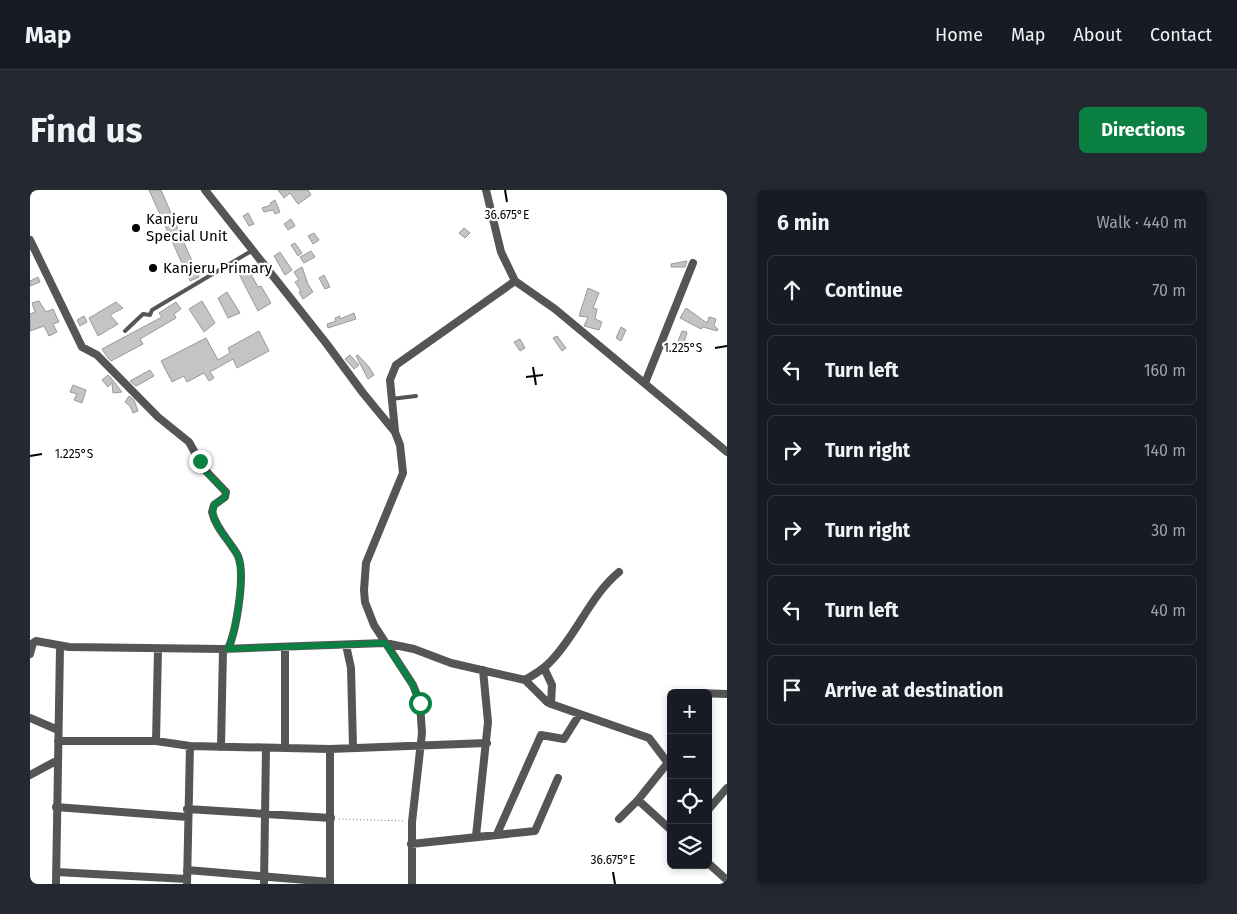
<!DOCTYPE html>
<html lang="en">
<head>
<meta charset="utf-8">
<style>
	body { margin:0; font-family:"Fira Sans",sans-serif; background:#242831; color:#f1f3f6 }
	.controls { position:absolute; right:15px; bottom:15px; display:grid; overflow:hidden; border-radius:8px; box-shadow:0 2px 8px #0003 }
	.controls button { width:45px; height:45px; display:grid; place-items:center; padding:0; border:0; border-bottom:1px solid #363941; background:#171b24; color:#f1f3f6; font:25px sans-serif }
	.stop { position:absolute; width:15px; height:15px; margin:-11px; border:4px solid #0b8043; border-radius:50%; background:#fff }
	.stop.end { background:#0b8043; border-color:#fff; box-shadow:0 1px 5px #0008 }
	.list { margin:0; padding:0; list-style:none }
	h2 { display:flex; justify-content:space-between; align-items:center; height:65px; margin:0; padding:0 20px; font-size:21px }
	h2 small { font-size:16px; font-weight:400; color:#9ea1a6 }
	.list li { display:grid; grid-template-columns:32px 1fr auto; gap:15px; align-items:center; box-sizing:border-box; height:70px; margin:0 10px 10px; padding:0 10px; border:1px solid #363941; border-radius:8px }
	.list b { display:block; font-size:19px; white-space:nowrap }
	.list em { font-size:16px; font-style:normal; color:#9ea1a6 }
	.icon { flex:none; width:28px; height:28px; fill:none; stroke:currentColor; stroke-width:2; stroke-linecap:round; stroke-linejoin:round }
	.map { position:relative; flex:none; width:697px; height:694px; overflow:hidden; border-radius:8px }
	header { display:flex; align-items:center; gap:30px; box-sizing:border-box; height:70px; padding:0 25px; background:#171b24; border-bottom:1px solid #363941 }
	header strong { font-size:24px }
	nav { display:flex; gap:28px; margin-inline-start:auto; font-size:18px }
	.intro { display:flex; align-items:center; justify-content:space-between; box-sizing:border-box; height:120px; padding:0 30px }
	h1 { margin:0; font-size:35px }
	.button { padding:12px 22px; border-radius:8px; background:#0b8043; color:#fff; font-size:18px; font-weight:700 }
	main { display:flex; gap:30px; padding:0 30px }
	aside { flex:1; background:#171b24; border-radius:8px; box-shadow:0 2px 8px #0003 }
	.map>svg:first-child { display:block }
	.building { fill:#c4c4c4; stroke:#999 }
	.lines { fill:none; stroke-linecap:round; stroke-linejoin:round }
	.path { stroke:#777; stroke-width:1; stroke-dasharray:1 2.5; stroke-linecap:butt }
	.lane { stroke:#555; stroke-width:4 }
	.street { stroke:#555; stroke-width:8 }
	.route { stroke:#0b8043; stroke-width:6 }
	.ticks { fill:none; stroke:#000; stroke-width:2 }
	.poi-dot { fill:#000; stroke:#fff; stroke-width:2 }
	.labels { text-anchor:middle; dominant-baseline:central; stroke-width:4.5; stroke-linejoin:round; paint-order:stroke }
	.poi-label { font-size:15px; fill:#000; stroke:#fff; text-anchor:start }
	.ticks-label { font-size:12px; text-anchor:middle; fill:#000; stroke:#fff; stroke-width:4.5; stroke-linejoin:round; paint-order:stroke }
</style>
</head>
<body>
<header>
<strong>Map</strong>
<nav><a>Home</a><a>Map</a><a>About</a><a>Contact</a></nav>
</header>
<div class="intro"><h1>Find us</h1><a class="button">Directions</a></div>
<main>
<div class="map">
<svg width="697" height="694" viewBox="0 0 697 694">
	<rect width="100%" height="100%" fill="#fff"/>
	<!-- building -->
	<path class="building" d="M119,0H131L169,87L160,91Z
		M248,0H278L281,5L268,14L260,3L254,8Z
		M245,10L250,22L245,24L243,20L234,22L232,18L241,15L240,13Z
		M218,23L224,34L219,36L213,26Z
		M261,29L265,36L258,40L254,34Z
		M434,38L440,43L435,48L429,43Z
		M284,43L289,50L283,54L278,46Z
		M265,53L272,63L268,66L261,55Z
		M281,61L285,67L274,73L270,67Z
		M250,62L262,80L255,85L244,66Z
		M657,71L655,77H641V74Z
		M272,77L278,94L283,102L273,109L269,102L271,101L265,92L269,90L264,82Z
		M218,79L228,97L231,96L241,113L228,121L209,84Z
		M294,85L300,97L295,99L289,88Z
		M8,87L10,92L0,96V91Z
		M558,98L569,103L563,118L567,119L565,129L572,132L569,140L554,136L558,127L549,126Z
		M197,102L210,123L198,128L188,108Z
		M9,111L16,122L23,119L29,132L23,134L27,142L19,146L14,136L0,141V124L5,122L2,113Z
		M172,111L185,133L174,142L159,119Z
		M86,112L93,118L80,125L88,134L68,146L59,128Z
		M146,112L151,119L144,124L146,128L110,149L113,154L81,171L78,168L72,159L132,127L129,123Z
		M656,118L677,133L679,127L686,129L684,136L688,139L687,141L673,137L671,139L650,128Z
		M324,123L326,129L298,138L297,134L306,131L305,128L310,126V129Z
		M54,126L57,132L50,136L47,130Z
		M591,137L596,140L591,151L586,148Z
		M229,141L239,161L207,178L203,169L180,182L184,188L179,191L174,183L157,192L154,186L142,192L131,171L176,148L188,170L200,163L198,158Z
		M652,141L657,142L654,153L648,151Z
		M527,146L536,158L532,161L523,148Z
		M490,149L495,158L490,161L484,152Z
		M320,165L329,175L324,179L315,169Z
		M328,165L339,177L344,185L338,189L326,166Z
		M120,180L124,186L110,194L106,196L100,191Z
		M78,185L81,188L92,202L83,203L82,193L78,197L72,190Z
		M43,195L56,200L52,213L44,210L47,204L40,202Z
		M99,206L104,210L108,221L103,223L100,216L95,212Z"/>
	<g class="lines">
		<!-- path -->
		<path class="path" d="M309,629L375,631"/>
		<!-- lane -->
		<path class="lane" d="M95,141L113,124L120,125L122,120L223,60
			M361,209L386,206"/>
		<!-- street -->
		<path class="street" d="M175,0L296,153L333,203L365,242L370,255L373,283L336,373L334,400L335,412L344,435L383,495L390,513L392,543L382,632V694
			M456,0L471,62L485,91L525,119L697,262
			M0,50L52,157L67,165L128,227L159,252L174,279L196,302L195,307L184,315L182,322C186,339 200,351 208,366C216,385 206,441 198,459
			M615,193L663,73
			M365,241L360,190L366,175L485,91
			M316,455L321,478L323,557
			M255,457V558
			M0,464L3,453L6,451L39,457L193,459L355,453L384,459L421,473L495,490L517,512L524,515L619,548L638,573
			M514,478L522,495L521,514
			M495,490C503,485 513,480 520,472C547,445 559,407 589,382
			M668,503L697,504
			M0,528L28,540
			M28,551H126L160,556L300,559L457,553
			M126,551L128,459
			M191,557L193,459
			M300,559V694
			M640,570L608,610L641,640
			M0,585L28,570
			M26,617L157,627
			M157,619L301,628
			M678,620L697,598
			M589,629L608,610
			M467,644L511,545L534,549L549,525
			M446,646L458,532L453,480
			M381,654L505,641L528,588
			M678,673L697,690
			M157,680L300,692
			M26,682L157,689
			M26,694L30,457
			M157,694L160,556
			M234,694L236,558"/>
	</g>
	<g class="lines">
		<!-- route -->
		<path class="route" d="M170,271L176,282L196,302L195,307L184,315C179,335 200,349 208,366C216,384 206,441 198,459L355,453L383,495L390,513"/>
	</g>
	<!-- ticks -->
	<path class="ticks" d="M475,0L477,12M685,158L697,156M503,177L506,195M496,187L513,185M0,266L12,264M583,682L585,694"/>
	<!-- markers -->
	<g class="poi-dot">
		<circle cx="106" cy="38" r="5"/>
		<circle cx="123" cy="78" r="5"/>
	</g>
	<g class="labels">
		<!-- poi labels -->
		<g class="poi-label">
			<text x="116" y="29">Kanjeru<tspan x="116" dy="17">Special Unit</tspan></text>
			<text x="133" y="78">Kanjeru Primary</text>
		</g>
	</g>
	<g class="ticks-label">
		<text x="477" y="29">36.675°E</text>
		<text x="653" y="162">1.225°S</text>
		<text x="44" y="268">1.225°S</text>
		<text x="583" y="674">36.675°E</text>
	</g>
</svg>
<div class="controls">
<button>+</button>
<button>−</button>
<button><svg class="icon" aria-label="locate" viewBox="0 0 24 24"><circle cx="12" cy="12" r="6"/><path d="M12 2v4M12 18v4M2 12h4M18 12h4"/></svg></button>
<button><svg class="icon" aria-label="layers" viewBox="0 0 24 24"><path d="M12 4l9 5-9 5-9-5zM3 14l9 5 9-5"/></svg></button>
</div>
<div class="stop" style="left:390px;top:513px"></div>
<div class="stop end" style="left:170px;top:271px"></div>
</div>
<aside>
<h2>6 min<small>Walk · 440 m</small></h2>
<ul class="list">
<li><svg class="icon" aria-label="ahead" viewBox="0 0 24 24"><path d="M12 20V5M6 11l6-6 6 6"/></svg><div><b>Continue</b></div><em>70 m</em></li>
<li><svg class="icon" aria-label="left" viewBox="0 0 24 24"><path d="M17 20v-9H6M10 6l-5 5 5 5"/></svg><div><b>Turn left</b></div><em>160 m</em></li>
<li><svg class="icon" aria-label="right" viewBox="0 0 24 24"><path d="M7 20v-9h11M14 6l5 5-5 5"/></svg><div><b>Turn right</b></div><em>140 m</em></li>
<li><svg class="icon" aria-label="right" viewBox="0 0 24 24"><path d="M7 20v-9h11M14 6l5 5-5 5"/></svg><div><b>Turn right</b></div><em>30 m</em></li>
<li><svg class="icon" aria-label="left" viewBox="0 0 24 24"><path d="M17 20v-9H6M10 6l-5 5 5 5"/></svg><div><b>Turn left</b></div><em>40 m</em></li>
<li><svg class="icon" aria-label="arrive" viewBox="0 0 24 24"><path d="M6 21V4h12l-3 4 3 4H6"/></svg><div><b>Arrive at destination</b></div></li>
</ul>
</aside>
</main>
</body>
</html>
